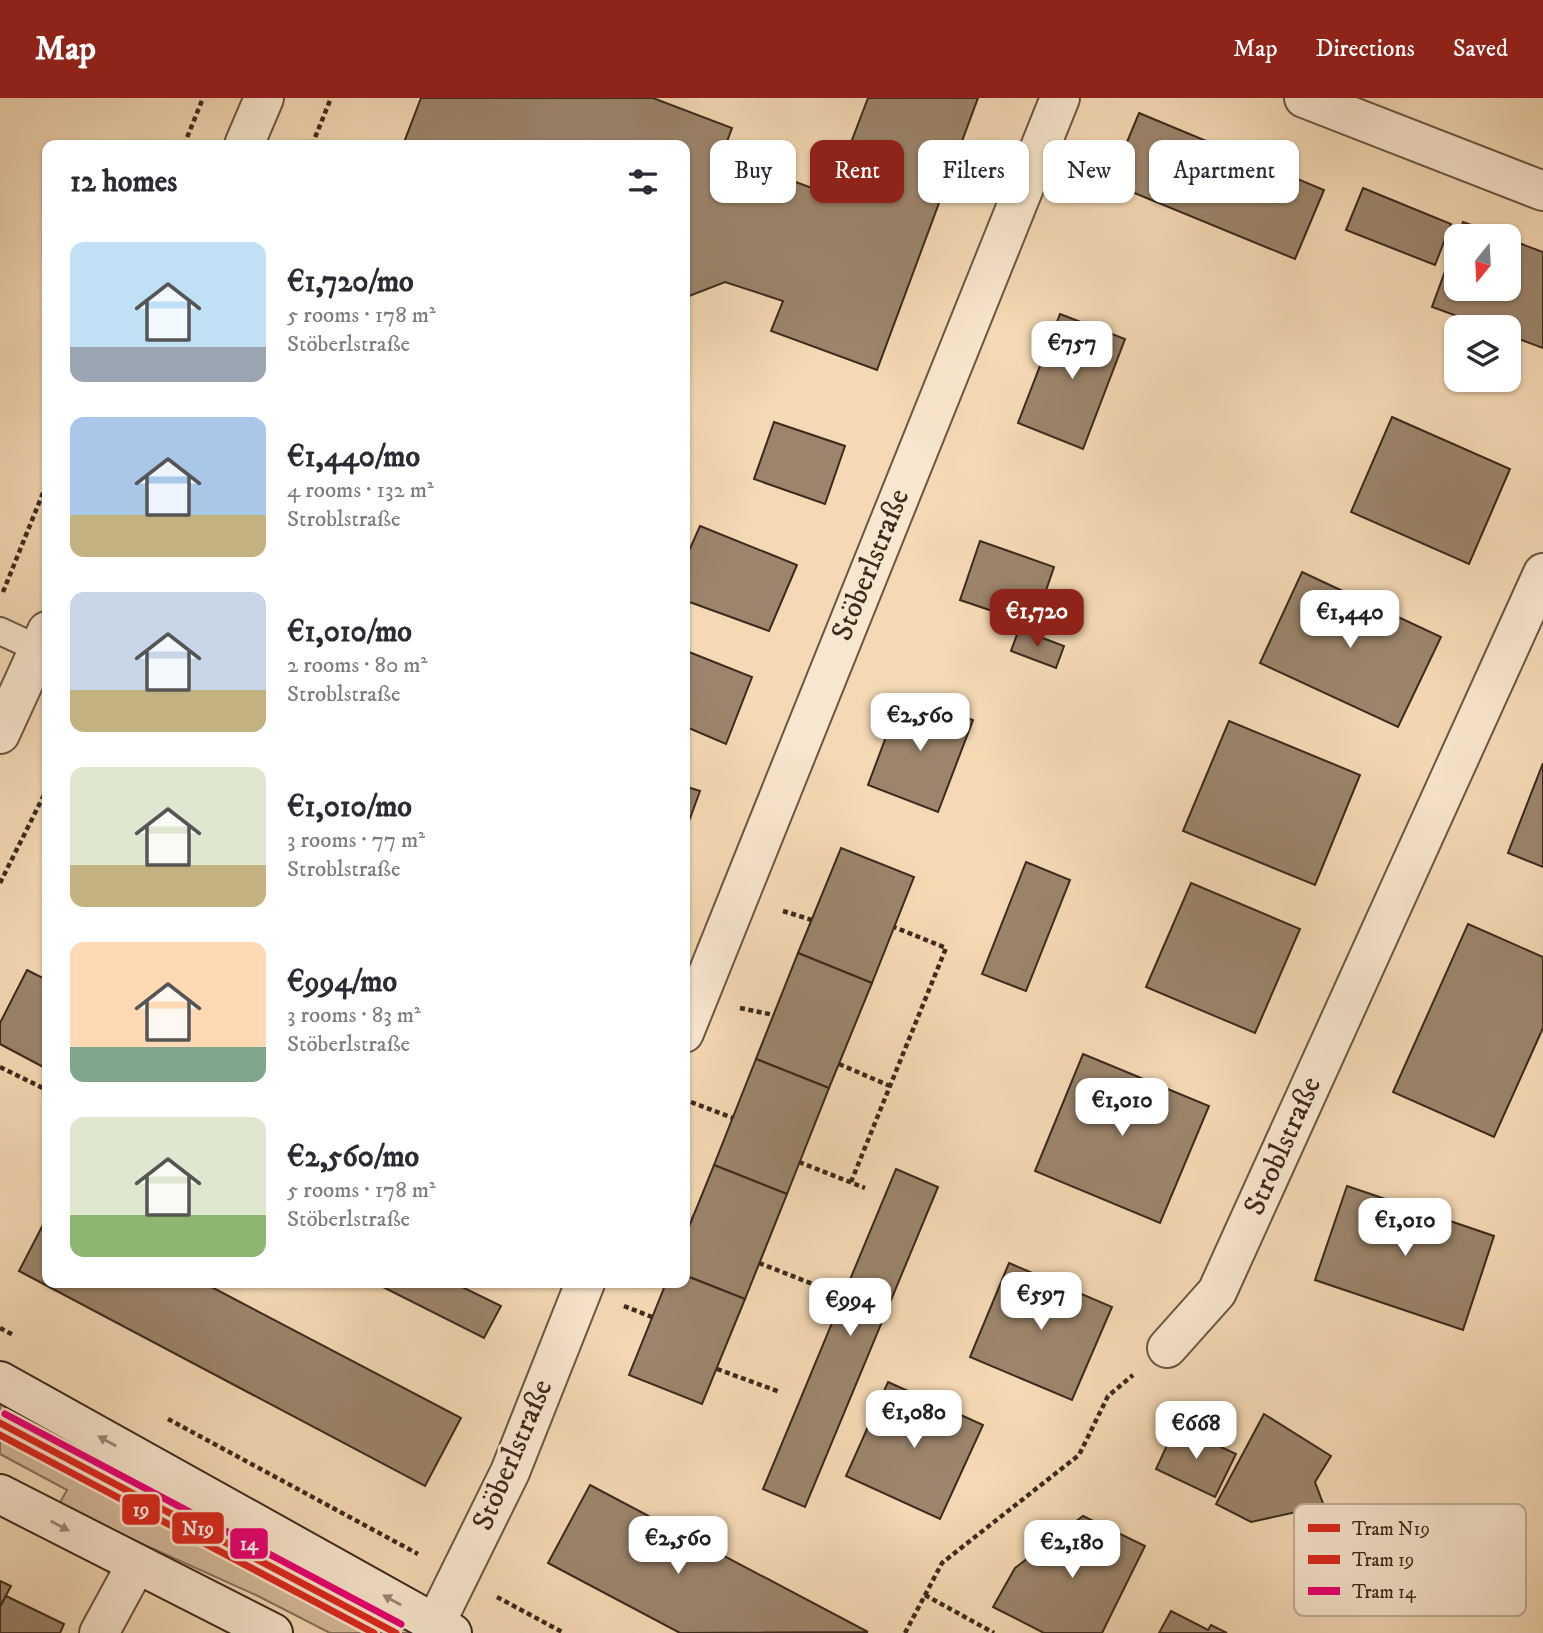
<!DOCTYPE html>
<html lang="en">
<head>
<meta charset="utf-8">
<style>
	body { margin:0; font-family:"IM FELL DW Pica",serif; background:#f2f2f3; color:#2b2b33; height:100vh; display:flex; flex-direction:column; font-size:26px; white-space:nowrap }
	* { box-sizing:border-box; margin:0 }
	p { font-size:23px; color:#7c7c81 }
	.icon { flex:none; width:38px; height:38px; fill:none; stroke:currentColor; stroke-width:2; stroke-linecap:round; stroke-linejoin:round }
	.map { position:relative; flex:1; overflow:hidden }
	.sheet { position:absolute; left:42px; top:42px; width:648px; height:1148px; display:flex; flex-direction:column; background:#fff; border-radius:14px; box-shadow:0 2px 5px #0004 }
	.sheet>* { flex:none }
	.hud { position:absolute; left:710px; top:42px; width:665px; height:63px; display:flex; gap:14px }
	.needle { width:46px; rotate:198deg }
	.buttons { position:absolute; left:1444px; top:126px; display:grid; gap:14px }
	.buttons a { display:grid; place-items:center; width:77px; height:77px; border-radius:14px; background:#fff; box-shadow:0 2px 5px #0004; font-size:35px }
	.price { position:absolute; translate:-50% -60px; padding:0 16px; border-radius:14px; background:#fff; color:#222; font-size:23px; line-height:46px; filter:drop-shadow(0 2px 4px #0008) }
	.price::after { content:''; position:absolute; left:50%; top:42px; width:21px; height:16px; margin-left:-10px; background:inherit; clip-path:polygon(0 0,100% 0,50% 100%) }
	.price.active { background:#8f2418; color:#fff }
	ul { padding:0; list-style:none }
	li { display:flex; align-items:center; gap:21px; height:175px; padding:0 28px }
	li span { display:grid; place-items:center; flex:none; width:196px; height:140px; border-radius:14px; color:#555 }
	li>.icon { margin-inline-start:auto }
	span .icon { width:84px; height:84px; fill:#fffc; stroke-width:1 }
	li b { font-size:30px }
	h2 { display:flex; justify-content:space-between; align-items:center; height:84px; padding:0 28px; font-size:30px }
	.tag { padding:0 24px; border-radius:14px; background:#fff; box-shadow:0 2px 5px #0004; font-size:24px; line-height:63px }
	.tag.active { background:#8f2418; color:#fff }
	header { display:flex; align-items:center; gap:42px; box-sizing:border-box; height:98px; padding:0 35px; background:#8f2418; color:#fff }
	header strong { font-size:33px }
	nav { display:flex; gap:38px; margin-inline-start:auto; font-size:24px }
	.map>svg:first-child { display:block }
</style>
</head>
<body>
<header>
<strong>Map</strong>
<nav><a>Map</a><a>Directions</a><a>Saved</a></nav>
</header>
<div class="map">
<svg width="1543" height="1535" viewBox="0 0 1543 1535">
	<rect width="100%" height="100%" fill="#f5d9b4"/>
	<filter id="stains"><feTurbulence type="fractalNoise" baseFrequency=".00286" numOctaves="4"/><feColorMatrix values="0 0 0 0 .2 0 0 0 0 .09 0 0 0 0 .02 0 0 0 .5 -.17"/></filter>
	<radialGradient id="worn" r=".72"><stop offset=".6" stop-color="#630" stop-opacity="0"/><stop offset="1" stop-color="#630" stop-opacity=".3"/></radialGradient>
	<polygon fill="#d5bb9a" stroke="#88725c" stroke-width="2" points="0,1305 73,1344 166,1400 422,1535 330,1535 256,1497 58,1408 67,1392 0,1356"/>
	<g fill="#9c856c" stroke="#3b2a1e" stroke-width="2">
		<polygon points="421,0 653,0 732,30 722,57 831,97 868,0 978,0 877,272 771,233 783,203 725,184 684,200 684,47 403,47"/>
		<polygon points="1139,15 1324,92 1295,161 1110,85"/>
		<polygon points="1363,90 1451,126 1435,167 1346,132"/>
		<polygon points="1463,124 1501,138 1458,138"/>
		<polygon points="1508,141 1543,154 1543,250 1508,237 1508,229 1487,229 1432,209 1456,143 1456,191 1508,191"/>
		<polygon points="1060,216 1125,241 1083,351 1018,325"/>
		<polygon points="1392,319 1510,371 1469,466 1351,414"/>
		<polygon points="774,324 845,348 825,406 754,381"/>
		<polygon points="700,428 797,467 769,533 684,502 684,464"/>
		<polygon points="980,443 1054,469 1034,527 960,502"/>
		<polygon points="1302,474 1441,539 1398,629 1260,565"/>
		<polygon points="1019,531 1064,548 1056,570 1011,553"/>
		<polygon points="684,552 752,579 726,646 684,628"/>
		<polygon points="902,596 973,622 938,714 868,687"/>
		<polygon points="1229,623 1360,677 1315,787 1183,733"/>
		<polygon points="1543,665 1543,769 1508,755"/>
		<polygon points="684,688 700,693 684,737"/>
		<polygon points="841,750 914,779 872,885 798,855"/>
		<polygon points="1026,764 1070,782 1026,893 982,876"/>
		<polygon points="1191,785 1300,831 1255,935 1146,889"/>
		<polygon points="1468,826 1543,859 1543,930 1494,1039 1393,994"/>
		<polygon points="798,855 872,885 829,990 756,961"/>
		<polygon points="27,872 47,882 47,971 0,946 0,925"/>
		<polygon points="1083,956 1209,1008 1160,1125 1035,1073"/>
		<polygon points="756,961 829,990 787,1096 714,1067"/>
		<polygon points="714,1067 787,1096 745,1201 684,1177 684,1141"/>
		<polygon points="896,1071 938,1089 805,1409 763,1391"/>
		<polygon points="1347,1088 1494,1138 1463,1232 1315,1182"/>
		<polygon points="47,1119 47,1185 204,1185 461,1320 425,1388 19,1173"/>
		<polygon points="1009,1165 1112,1209 1072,1302 970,1259"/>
		<polygon points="684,1177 745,1201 702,1306 629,1277 666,1185 684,1185"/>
		<polygon points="375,1185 454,1185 501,1208 484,1240"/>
		<polygon points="888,1284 983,1327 940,1421 846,1378"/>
		<polygon points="1264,1316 1331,1358 1315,1384 1324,1408 1251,1424 1216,1406"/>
		<polygon points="1176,1328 1236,1356 1215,1399 1156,1371"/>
		<polygon points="590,1387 868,1534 680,1535 548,1465"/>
		<polygon points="1083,1418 1145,1448 1102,1535 1044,1535 993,1509 1015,1470"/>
		<polygon points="0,1483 11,1488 0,1509"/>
		<polygon points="6,1498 64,1526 60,1535 0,1535 0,1509"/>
		<polygon points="1171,1513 1208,1532 1211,1527 1227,1535 1159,1535"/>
	</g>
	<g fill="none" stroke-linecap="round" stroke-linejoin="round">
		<g stroke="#6a5644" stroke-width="30">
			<polyline id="service" points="0,533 39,551"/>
		</g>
		<g stroke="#6a5644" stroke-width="42">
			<g id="minor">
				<polyline points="1304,0 1543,93"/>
				<polyline points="244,47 264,0"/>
				<polyline points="0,636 47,533"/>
				<polyline points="684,935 1060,0"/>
				<polyline points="1167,1250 1217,1194 1543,475"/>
				<polyline points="435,1526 510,1374 585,1185"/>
				<polyline points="99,1535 136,1467"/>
			</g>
		</g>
		<g stroke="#3b2a1e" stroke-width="42">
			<g id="secondary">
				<polyline points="0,1283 452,1535"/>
				<polyline points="0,1396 273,1535"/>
			</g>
		</g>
		<g stroke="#3b2a1e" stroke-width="4.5" stroke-dasharray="5 3.5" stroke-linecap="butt">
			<polyline points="184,47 203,0"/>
			<polyline points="312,47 331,0"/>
			<polyline points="3,494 47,385"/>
			<polyline points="0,785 47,691"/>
			<polyline points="783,813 812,822"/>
			<polyline points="740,910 774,917"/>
			<polyline points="839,966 890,988"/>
			<polyline points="0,969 47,992"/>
			<polyline points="691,1004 733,1020"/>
			<polyline points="799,1064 865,1090"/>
			<polyline points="851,1084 946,850 894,829"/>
			<polyline points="684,1115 693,1119"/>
			<polyline points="759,1165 823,1190"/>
			<polyline points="624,1208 652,1219"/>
			<polyline points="0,1230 15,1238"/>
			<polyline points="717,1271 780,1294"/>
			<polyline points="168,1321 418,1456"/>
			<polyline points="925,1497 994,1535"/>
			<polyline points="497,1499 564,1535"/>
			<polyline points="905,1535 942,1465 1079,1357 1108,1298 1133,1277"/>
		</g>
		<use href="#service" stroke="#f8e6ce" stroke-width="26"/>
		<use href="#minor" stroke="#f8e6ce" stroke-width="38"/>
		<use href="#secondary" stroke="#f8e6ce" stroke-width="38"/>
		<g stroke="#f8e6ce" stroke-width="12">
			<polyline id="tram-1" points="0,1325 396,1535"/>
		</g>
		<g stroke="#f8e6ce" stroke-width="12">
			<polyline id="tram-2" points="0,1337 374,1535"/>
		</g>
		<g stroke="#f8e6ce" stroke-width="12">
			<polyline id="tram-3" points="5,1316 401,1526"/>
		</g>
		<use href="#tram-1" stroke="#dc281e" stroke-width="7"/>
		<use href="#tram-2" stroke="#dc281e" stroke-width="7"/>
		<use href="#tram-3" stroke="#e80071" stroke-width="7"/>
	</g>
	<defs><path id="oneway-solid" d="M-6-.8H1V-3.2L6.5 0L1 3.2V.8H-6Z" transform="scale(1.75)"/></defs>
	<g fill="#9a8876">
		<use href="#oneway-solid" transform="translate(107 1343) rotate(-151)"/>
		<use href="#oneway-solid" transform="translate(60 1428) rotate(28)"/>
		<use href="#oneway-solid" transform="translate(392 1502) rotate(-151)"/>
	</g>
	<g text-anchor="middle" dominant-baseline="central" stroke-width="6" stroke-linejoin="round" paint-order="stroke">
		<g font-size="30" fill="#3b2a1e" stroke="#f8e6ce">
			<text transform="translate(871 467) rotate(-68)">Stöberlstraße</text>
			<text transform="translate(1283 1048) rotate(-66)">Stroblstraße</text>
			<text transform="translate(513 1357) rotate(-67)">Stöberlstraße</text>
		</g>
	</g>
	<rect x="1294" y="1406" width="232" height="112" rx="10" fill="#f8e6ce" stroke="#bfae99" stroke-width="2"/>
	<rect x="1308" y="1426" width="32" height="8" fill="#dc281e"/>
	<rect x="1308" y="1457" width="32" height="9" fill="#dc281e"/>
	<rect x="1308" y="1489" width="32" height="8" fill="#e80071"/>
	<g font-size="19" fill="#3b2a1e">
		<text x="1352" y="1437">Tram N19</text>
		<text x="1352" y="1468">Tram 19</text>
		<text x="1352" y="1500">Tram 14</text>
	</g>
	<g stroke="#f8e6ce" stroke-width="2.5">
		<rect x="121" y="1395" width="40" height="33" rx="7" fill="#dc281e"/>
		<rect x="171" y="1413" width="54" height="34" rx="7" fill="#dc281e"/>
		<rect x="229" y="1429" width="40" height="33" rx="7" fill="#e80071"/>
	</g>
	<g font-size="19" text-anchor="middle" font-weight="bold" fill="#fff">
		<text x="141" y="1418">19</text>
		<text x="198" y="1437">N19</text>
		<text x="249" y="1452">14</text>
	</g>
	<rect width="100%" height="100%" filter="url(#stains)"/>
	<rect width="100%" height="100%" fill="url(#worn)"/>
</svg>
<div class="buttons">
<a><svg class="needle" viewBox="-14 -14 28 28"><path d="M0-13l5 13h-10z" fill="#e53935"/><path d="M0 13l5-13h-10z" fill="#7c7c81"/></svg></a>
<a><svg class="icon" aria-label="layers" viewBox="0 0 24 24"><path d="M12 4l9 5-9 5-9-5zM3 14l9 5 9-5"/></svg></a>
</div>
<b class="price" style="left:1072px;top:283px">€757</b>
<b class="price active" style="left:1037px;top:551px">€1,720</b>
<b class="price" style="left:1350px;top:552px">€1,440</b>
<b class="price" style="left:920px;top:655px">€2,560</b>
<b class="price" style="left:1122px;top:1040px">€1,010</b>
<b class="price" style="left:1405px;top:1160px">€1,010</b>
<b class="price" style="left:1041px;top:1234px">€597</b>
<b class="price" style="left:850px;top:1240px">€994</b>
<b class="price" style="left:914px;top:1352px">€1,080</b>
<b class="price" style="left:1196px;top:1363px">€668</b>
<b class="price" style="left:678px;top:1478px">€2,560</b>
<b class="price" style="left:1072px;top:1482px">€2,180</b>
<div class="hud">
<a class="tag">Buy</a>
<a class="tag active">Rent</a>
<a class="tag">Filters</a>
<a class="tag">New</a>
<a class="tag">Apartment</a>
</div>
<section class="sheet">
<h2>12 homes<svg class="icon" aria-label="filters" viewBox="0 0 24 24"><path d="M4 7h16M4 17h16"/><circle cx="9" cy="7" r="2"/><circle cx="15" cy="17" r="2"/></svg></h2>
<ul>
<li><span style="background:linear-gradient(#bfe0f5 75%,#9aa5b1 0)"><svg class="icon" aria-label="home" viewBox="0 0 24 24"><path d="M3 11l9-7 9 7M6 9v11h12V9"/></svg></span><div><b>€1,720/mo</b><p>5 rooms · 178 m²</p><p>Stöberlstraße</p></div></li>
<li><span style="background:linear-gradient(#a9c7e8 70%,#c2b280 0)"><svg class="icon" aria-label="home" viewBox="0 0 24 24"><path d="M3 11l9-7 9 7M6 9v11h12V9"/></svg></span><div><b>€1,440/mo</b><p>4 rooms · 132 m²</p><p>Stroblstraße</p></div></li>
<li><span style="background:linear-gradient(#c9d6e8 70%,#c2b280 0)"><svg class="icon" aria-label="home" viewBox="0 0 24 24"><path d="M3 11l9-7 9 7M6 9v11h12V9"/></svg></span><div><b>€1,010/mo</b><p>2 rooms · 80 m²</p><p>Stroblstraße</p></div></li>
<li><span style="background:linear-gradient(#dfe7d0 70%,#c2b280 0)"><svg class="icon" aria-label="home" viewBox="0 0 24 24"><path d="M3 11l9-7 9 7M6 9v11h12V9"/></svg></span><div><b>€1,010/mo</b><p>3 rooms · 77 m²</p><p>Stroblstraße</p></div></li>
<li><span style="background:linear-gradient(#ffd9b3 75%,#7fa58c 0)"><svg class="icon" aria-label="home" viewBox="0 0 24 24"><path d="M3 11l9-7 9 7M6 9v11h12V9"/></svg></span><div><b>€994/mo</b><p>3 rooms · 83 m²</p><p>Stöberlstraße</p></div></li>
<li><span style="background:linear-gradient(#dfe7d0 70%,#8fb573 0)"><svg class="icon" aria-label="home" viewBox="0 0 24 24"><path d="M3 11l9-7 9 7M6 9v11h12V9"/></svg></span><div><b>€2,560/mo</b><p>5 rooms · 178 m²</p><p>Stöberlstraße</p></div></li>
</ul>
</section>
</div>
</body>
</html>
